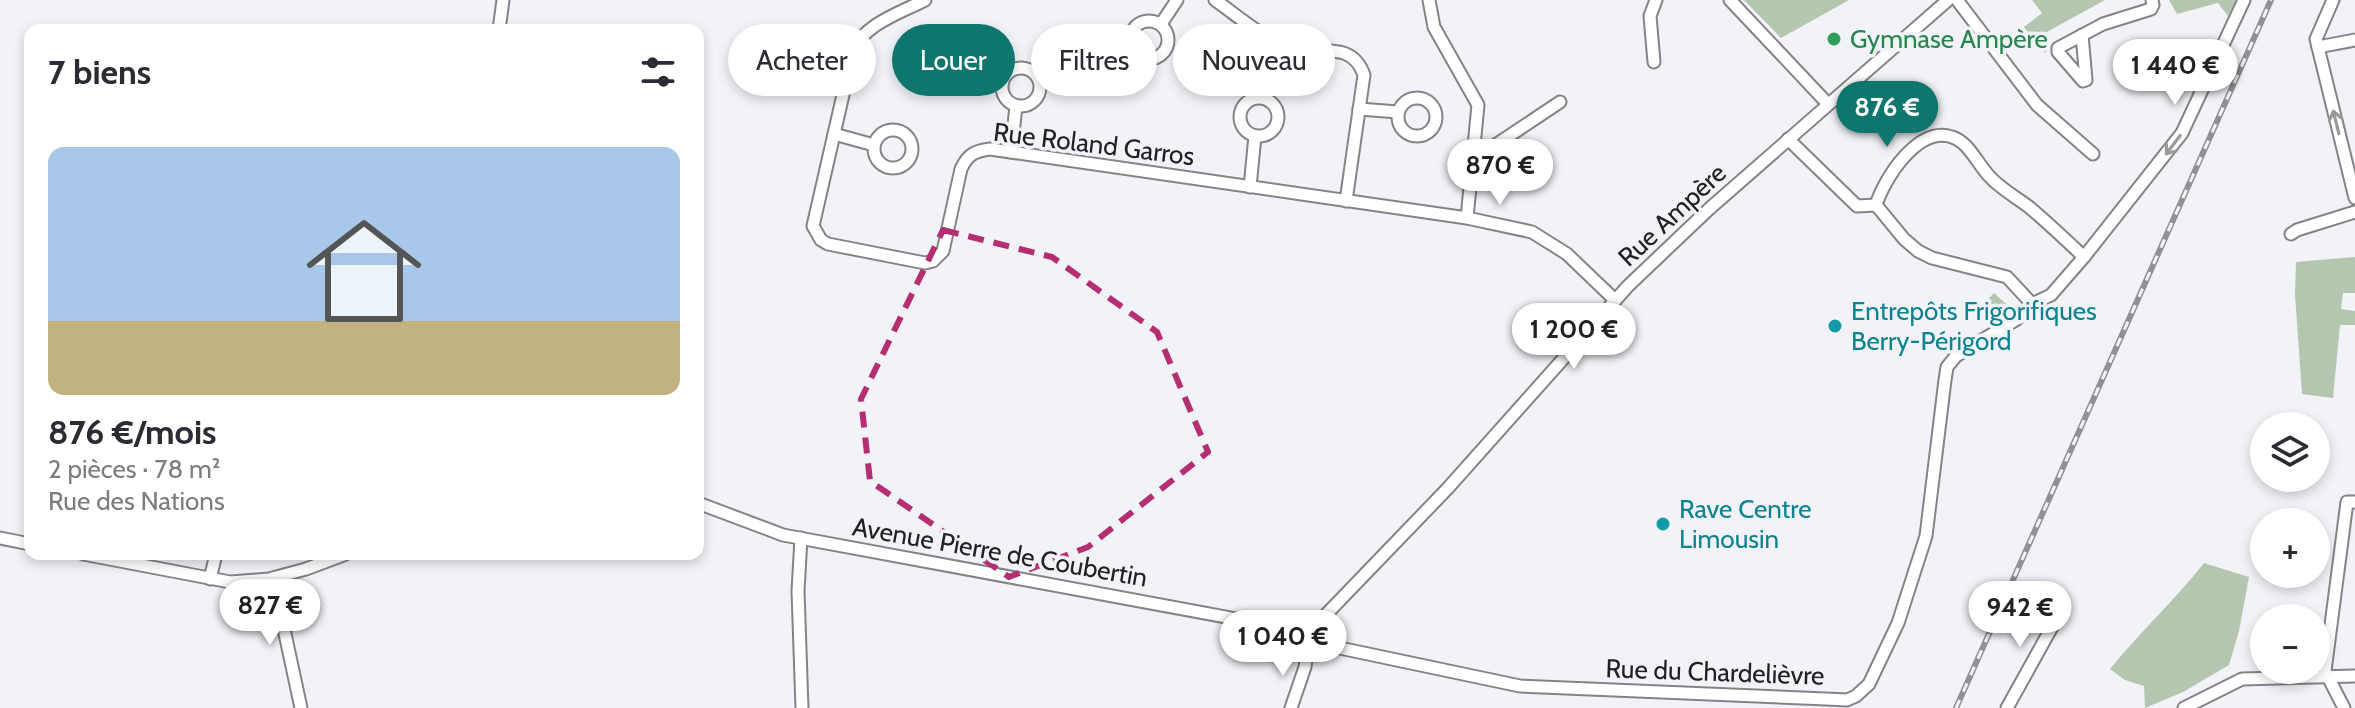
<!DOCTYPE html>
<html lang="fr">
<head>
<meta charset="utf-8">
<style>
	body { margin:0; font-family:Cabin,sans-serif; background:#f2f2f3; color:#2b2b33; height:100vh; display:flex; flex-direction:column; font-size:30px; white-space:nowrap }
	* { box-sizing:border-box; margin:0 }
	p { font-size:26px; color:#7c7c81 }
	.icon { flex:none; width:44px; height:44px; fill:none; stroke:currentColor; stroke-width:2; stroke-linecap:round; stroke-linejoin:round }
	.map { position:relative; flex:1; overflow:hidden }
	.sheet { position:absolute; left:24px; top:24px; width:680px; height:536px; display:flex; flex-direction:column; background:#fff; border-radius:16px; box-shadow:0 4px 12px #0003 }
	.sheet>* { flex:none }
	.banner { position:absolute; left:728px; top:24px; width:760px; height:72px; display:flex; gap:16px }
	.controls { position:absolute; left:2250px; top:412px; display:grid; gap:16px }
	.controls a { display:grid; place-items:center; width:80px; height:80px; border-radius:50%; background:#fff; box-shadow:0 4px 12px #0003; font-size:40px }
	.price { position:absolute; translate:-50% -68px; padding:0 18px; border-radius:28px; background:#fff; color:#222; font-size:26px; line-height:52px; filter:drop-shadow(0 2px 4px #0008) }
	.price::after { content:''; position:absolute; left:50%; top:48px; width:24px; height:18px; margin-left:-12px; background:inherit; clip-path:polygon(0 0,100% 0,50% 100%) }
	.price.on { background:#0f766e; color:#fff }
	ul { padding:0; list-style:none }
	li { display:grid; align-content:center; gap:16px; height:424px; padding:0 24px }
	li span { display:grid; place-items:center; height:248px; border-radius:16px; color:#555 }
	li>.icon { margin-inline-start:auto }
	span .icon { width:144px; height:144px; fill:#fffc; stroke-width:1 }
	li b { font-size:34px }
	h2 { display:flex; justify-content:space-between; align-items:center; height:96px; padding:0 24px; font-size:34px }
	.tag { padding:0 28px; border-radius:36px; background:#fff; box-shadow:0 4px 12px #0003; font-size:28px; line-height:72px }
	.tag.on { background:#0f766e; color:#fff }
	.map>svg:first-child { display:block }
</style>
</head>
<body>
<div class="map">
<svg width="2355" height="708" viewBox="0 0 2355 708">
	<rect width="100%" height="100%" fill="#f1f3f8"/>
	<g fill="#b5c6b0">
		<polygon points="1744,0 1849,0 1781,38"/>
		<polygon points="2032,0 2105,0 2043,34 2050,48 2045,53 2024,27 2042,13"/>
		<polygon points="2169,0 2236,0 2228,16 2218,3 2177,14"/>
		<polygon points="2355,257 2355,293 2343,293 2341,309 2355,311 2355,325 2340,325 2333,398 2302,394 2295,294 2296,262"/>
		<polygon points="1994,293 2007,305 1987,324 1975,312"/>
		<path d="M2204,563L2249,577L2239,631L2229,665L2183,692L2145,708L2144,686L2125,680L2110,669C2140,632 2175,600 2204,563Z"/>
	</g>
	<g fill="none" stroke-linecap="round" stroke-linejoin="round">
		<g stroke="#828488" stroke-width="15">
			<g id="minor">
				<path d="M925,0C900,13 864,24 853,51L813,226L821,240L828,244L925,263L933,261L943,251L961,169C968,154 975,151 990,149L1467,218L1532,232L1567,254L1615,300"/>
				<path d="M1215,0C1238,16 1262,38 1289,47C1317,57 1351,38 1364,75L1346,201"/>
				<polyline points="1429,0 1434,27 1478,105 1467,218"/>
				<polyline points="1730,0 1828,104"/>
				<polyline points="1957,0 2037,105 2093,154"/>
				<polyline points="2333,0 2316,39 2355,198"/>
				<circle cx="1149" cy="40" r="19"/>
				<polyline points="1161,24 1177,0"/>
				<polyline points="499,30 503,0"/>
				<polyline points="2082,35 2086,80 2083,81 2058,52 2058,48 2103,24 2151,9 2153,5 2152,0"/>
				<polyline points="2318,47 2355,40"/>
				<polyline points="1654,62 1650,16 1656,0"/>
				<circle cx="1021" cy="87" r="19"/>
				<circle cx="1259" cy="117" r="19"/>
				<circle cx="1417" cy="117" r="19"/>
				<polyline points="1359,109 1398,112"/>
				<circle cx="893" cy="149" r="19"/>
				<polyline points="834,134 874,145"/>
				<polyline points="1788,139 1857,206 1876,205"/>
				<polyline points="1474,151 1494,146 1560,102"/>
				<polyline points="1011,152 1016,106"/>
				<polyline points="1250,187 1255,136"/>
				<polyline points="2291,234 2297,230 2355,212"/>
				<path d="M2032,304L2007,277L1932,258L1918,251L1904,239L1876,205C1884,179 1918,125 1952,137C1969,142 1978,165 1990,177C2001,189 2016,197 2029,207C2048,223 2066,240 2084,257"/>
				<polyline points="698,503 783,535 1280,627 1297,634"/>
				<polyline points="0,538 30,544"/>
				<polyline points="801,538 798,591 802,708"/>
				<polyline points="83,554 230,582 269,579 306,569 346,554"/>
				<polyline points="273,578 301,708"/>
				<polyline points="210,579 216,554"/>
				<circle cx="1310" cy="637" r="14"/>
				<polyline points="1316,625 1448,488 1628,286 1709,209 1948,0"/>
				<polyline points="1323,640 1335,647 1520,686 1826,699 1847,700 1856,696 1869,684 1898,623 1926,536 1945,380 1947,367 1956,356 2017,319 2032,304 2051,295 2084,257 2182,133 2244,0"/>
				<polyline points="1291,708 1305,667 1307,651"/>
				<polyline points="2007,708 2063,607"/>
				<polyline points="2184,708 2242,679 2355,676"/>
				<polyline points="2344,708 2325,671 2347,502 2355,502"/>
			</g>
		</g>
		<use href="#minor" stroke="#fff" stroke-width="11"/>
		<g stroke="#909194" stroke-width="6">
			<polyline id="rail" points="1956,708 2271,0"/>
		</g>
		<use href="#rail" stroke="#f1f3f8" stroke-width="3" stroke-dasharray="9" stroke-linecap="butt"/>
	</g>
	<defs><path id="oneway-shaft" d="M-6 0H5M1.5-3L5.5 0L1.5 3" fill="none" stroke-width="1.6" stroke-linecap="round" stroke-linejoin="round" transform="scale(2)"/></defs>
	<g stroke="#9b9b9c">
		<use href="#oneway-shaft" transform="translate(2336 122) rotate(-104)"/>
		<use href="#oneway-shaft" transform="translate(2173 145) rotate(127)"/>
	</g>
	<path fill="none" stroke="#b52e71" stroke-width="6" stroke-dasharray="16 10" stroke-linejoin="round" d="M943,230L1052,257L1157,332L1208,452L1088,547L1009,577L870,481L861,399Z"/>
	<circle fill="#2e9e5b" stroke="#f1f3f8" stroke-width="3" cx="1834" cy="39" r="8"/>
	<g fill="#0f9aa8" stroke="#f1f3f8" stroke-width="3">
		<circle cx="1835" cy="326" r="8"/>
		<circle cx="1663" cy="524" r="8"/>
	</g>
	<g text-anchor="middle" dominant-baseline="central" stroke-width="7" stroke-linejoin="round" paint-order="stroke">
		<g font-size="26" fill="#27864d" stroke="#f1f3f8" text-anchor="start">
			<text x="1850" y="39">Gymnase Ampère</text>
		</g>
		<g font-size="26" fill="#202122" stroke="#f1f3f8">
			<text transform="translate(1094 144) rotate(7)">Rue Roland Garros</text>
			<text transform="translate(1672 215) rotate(-43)">Rue Ampère</text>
			<text transform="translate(1000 552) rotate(10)">Avenue Pierre de Coubertin</text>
			<text transform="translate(1715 672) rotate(2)">Rue du Chardelièvre</text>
		</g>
		<g font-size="26" fill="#0d838f" stroke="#f1f3f8" text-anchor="start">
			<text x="1851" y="311">Entrepôts Frigorifiques<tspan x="1851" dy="30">Berry-Périgord</tspan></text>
			<text x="1679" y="509">Rave Centre<tspan x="1679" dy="30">Limousin</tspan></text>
		</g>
	</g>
</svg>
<div class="controls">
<a><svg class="icon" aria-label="layers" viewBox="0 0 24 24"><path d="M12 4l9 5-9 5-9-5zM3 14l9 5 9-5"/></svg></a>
<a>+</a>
<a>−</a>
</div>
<b class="price" style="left:2175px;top:107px">1 440 €</b>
<b class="price on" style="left:1887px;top:149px">876 €</b>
<b class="price" style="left:1500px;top:207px">870 €</b>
<b class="price" style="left:1574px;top:371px">1 200 €</b>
<b class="price" style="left:270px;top:647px">827 €</b>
<b class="price" style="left:2020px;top:649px">942 €</b>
<b class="price" style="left:1283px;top:678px">1 040 €</b>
<div class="banner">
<a class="tag">Acheter</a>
<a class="tag on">Louer</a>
<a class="tag">Filtres</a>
<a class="tag">Nouveau</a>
</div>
<section class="sheet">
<h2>7 biens<svg class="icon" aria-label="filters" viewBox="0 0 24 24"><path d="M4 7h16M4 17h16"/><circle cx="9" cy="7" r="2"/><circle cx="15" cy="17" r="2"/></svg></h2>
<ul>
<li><span style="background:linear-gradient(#a9c7e8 70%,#c2b280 0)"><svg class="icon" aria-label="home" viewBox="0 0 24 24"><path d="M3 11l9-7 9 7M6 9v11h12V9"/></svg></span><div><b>876 €/mois</b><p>2 pièces · 78 m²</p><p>Rue des Nations</p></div></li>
</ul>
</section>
</div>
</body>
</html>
